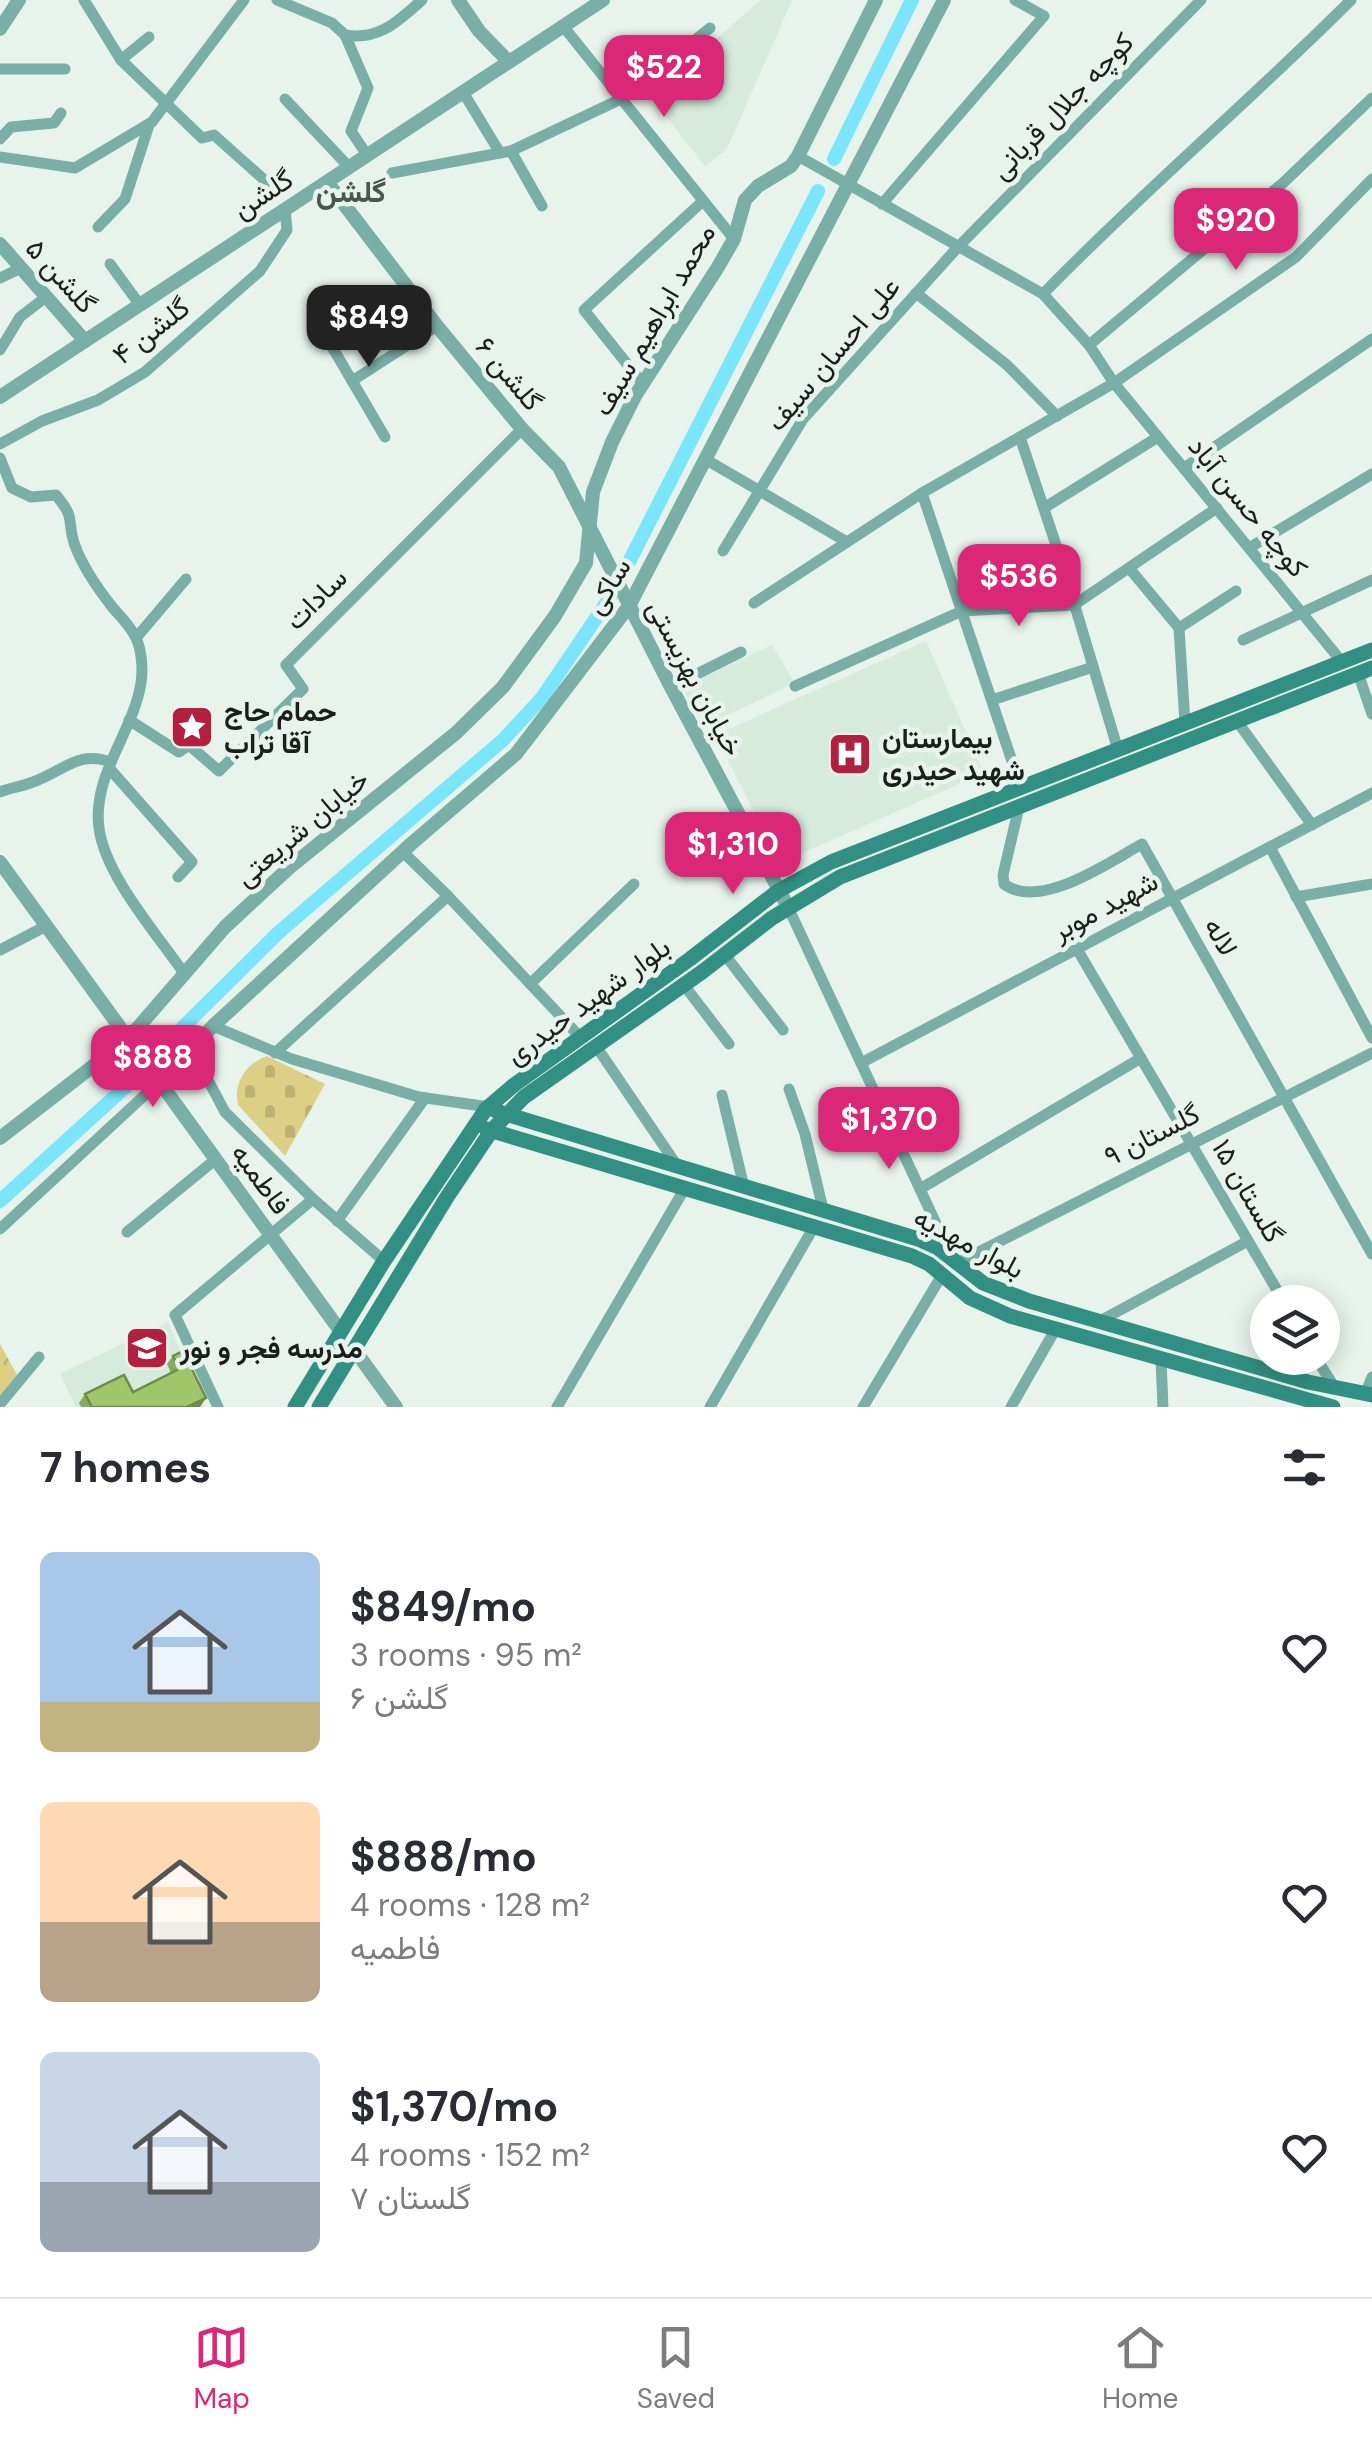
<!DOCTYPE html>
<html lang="en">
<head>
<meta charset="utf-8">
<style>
	body { margin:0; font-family:"DM Sans",Vazirmatn,sans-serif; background:#f7f7f7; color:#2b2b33; height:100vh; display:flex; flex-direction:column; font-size:38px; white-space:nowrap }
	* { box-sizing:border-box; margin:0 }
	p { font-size:32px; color:#7c7c81 }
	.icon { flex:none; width:55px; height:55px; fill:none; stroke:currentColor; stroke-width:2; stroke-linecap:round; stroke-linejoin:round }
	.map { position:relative; height:1407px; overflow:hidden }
	.sheet { display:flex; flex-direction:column; background:#fff; flex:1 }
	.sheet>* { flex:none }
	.controls { position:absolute; left:1250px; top:1285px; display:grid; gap:20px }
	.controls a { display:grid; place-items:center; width:90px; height:90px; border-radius:50%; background:#fff; box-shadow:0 5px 25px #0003; font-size:50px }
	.price { position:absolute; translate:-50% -85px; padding:0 22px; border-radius:20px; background:#db2777; color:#fff; font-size:32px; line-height:65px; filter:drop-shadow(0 2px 5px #0008) }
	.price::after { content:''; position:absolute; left:50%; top:60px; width:30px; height:22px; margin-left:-15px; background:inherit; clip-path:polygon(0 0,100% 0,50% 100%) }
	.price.current { background:#222; color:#fff }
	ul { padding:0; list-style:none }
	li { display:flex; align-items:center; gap:30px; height:250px; padding:0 40px }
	li span { display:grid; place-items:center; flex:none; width:280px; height:200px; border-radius:15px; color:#555 }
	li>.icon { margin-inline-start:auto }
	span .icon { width:120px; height:120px; fill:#fffc; stroke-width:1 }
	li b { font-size:42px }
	h2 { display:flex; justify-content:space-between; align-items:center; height:120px; padding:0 40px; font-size:42px }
	.menu { display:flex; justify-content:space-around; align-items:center; height:140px; border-top:2px solid #e1e1e2; background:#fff; font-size:28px; color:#7c7c81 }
	.menu a { display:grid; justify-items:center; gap:5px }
	.menu .current { color:#db2777 }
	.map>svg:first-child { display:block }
</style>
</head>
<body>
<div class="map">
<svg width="1372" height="1407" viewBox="0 0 1372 1407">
	<defs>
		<pattern id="cemetery-stones" width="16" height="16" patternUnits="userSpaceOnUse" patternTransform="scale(2.5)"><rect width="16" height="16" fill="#ddd086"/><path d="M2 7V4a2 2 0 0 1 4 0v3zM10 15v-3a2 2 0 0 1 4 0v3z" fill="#bdb273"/></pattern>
		<pattern id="park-crowns" width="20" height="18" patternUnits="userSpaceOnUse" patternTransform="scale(2.5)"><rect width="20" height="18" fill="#ddd086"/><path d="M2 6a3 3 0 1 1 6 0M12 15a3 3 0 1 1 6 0" fill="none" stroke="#bdb273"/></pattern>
	</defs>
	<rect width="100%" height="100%" fill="#e7f3eb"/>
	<g fill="#d7ebdd">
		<polygon points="761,0 792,0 727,149 705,166 650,96"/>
		<polygon points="926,641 984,773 780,863 715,735"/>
		<polygon points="772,645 795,683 704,726 682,688"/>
		<polygon points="168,1322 205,1407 76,1407 60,1374"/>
	</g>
	<path fill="url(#cemetery-stones)" d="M267,1056L325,1084L285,1156L238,1105C233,1082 246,1064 267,1056Z"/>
	<polygon fill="url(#park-crowns)" points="0,1344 22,1384 0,1407"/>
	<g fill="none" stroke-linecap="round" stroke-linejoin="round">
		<g stroke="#7ae5fb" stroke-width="14">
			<polyline points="834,159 912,0"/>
			<polyline points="162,1048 278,933 503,740 542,698 609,599 629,562 818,191"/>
			<polyline points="0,1201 132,1081"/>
		</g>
		<g stroke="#79afa7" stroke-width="11">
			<polyline points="84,0 121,60 202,138 214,135 270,185"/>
			<polyline points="277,0 332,23 345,35 368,88 351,131 367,155"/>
			<polyline points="563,26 734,239"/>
			<path d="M345,35C379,41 398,21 422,0"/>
			<polyline points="121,60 149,37"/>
			<polyline points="0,69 65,69"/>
			<polyline points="463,92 500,153"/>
			<polyline points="285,99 349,167"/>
			<polyline points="0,139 11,127 54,123 61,113"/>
			<polyline points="511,151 542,206"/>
			<polyline points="798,156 1043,294 1089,345 1114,383 1342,662"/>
			<polyline points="0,157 75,168 152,122 244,0"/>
			<polyline points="392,173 511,151 621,99 710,28"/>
			<polyline points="882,204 1044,16 1015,0"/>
			<polyline points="98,227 125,199 149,125"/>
			<polyline points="110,264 140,305"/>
			<polyline points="0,278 21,268"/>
			<polyline points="916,293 1007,365 1057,416"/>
			<path d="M1043,294C1142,192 1250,101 1351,0"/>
			<polyline points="318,323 385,437"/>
			<polyline points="1089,345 1283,183 1372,98"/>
			<polyline points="0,350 20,317 46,297"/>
			<polyline points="352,381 437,326"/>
			<polyline points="643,384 584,310 703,201"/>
			<polyline points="1020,437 1063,566 1118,750"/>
			<polyline points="0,444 42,421 98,400 145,372 260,271 287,230 285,209"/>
			<path d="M0,458L12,488L31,497L56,495C77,521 66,517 74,543C82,566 98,589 113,608C121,617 131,627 136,638C142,651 143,670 141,683C133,733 92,775 99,828C105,875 156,933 183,972"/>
			<polyline points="705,459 847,542"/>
			<polyline points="1184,468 1372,339"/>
			<polyline points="922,493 1021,788"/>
			<polyline points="1044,508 1158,437"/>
			<polyline points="1249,548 1372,474"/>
			<polyline points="723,551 803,419 958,247 1201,0"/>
			<polyline points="1129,568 1179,628"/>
			<polyline points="754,603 922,493 1114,383 1296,257 1372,179"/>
			<polyline points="136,638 186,579"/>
			<polyline points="1243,640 1372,580"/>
			<polyline points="1358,673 1372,714"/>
			<polyline points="795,686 962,611 1074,605 1217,508"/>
			<polyline points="671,687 741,652"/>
			<polyline points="992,700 1093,667"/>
			<polyline points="129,720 179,752 189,745 219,771 303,689 286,665 522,429"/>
			<polyline points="1237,721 1312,825"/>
			<polyline points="1185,723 1179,628 1236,591"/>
			<polyline points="109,768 192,862 178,877"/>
			<path d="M0,792C12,787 26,786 38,780C67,768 79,751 111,762"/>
			<path d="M1019,807L1003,875L1004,884C1040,911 1109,862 1142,844L1372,1254"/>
			<polyline points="1270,847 1372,1038"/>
			<polyline points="403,852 448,896 580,1037"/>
			<polyline points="1296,897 1372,884"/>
			<polyline points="788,907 955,1264 1372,1053"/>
			<polyline points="1077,949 1284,1302"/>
			<polyline points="0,950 46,926"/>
			<polyline points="725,955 783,1030"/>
			<polyline points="530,984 634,884"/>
			<polyline points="684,985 729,1044"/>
			<polyline points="213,1026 292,1059 419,1097 489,1107"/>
			<polyline points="596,1046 678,1167"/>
			<polyline points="191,1048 225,1112 313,1199 384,1261"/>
			<polyline points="275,1053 448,896"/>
			<polyline points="861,1063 1372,793"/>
			<polyline points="789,1089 805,1134 823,1209"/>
			<polyline points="722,1095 744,1187"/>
			<polyline points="920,1189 1141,1058"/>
			<polyline points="337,1221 425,1098"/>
			<polyline points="0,1229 160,1081"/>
			<polyline points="127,1232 216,1159"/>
			<polyline points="1098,1322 1248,1241"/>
			<polyline points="1316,1358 1335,1388"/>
			<polyline points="1161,1360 1163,1407"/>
			<polyline points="1365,1394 1372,1377"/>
			<polyline points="0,1404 39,1357"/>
			<polyline points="218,1407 175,1315 313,1199"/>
			<polyline points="557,1407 685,1188"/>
			<polyline points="710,1407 815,1225"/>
			<polyline points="863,1407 942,1275"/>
			<polyline points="1011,1407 1055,1330"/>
		</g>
		<g stroke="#79afa7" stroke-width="14">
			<polyline points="458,0 479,31 509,62"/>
			<polyline points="0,29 19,0"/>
			<polyline points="327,182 437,326 522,429 559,467 671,687 788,907"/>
			<polyline points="0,244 85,341"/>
			<polyline points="0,397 603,0"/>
			<polyline points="0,862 341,1332"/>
			<polyline points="160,1081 213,1026 411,844 516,754 629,606 944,0"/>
			<polyline points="0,1138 128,1039 225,927 290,867 456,733 503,687 555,616 586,563 593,492 612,442 635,396 718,267 734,239 745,200 758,186 791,166 798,156 876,0"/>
			<polyline points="354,1349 396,1407"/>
		</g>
		<g stroke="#328f84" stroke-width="15">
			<polyline points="496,1111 918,1239 938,1248 983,1283 1029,1301 1308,1382 1372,1395"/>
			<polyline points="486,1129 912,1256 929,1264 970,1298 1010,1316 1333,1407"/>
			<polyline points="295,1407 384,1261 486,1109 514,1085 690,959 778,891 831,862 1372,650"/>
			<polyline points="319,1407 447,1197 492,1130 524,1097 702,972 772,918 840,877 1372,668"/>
		</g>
	</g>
	<polygon fill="#89ab5b" points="173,1356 199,1407 81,1407 79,1403 85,1394 133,1392 171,1373 167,1364"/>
	<polygon fill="#6f8b4a" points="206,1398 200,1407 187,1407"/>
	<polygon fill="#9fc76a" stroke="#6f8b4a" stroke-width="2.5" points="183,1351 206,1398 187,1407 92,1407 85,1394 124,1375 133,1392 179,1369 173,1356"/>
	<defs>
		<g id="sight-square" transform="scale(2.25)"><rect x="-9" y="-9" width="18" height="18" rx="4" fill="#b21f3f" stroke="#e7f3eb"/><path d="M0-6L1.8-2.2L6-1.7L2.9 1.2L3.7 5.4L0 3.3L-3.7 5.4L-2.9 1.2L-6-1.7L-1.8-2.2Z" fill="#fff"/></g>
		<g id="hospital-square" transform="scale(2.25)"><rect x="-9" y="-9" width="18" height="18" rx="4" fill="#b21f3f" stroke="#e7f3eb"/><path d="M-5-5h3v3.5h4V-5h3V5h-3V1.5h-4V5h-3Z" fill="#fff"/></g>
		<g id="school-square" transform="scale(2.25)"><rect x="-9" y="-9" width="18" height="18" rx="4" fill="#b21f3f" stroke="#e7f3eb"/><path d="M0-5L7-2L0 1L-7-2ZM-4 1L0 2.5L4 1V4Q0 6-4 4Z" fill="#fff"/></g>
	</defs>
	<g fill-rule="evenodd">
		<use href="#sight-square" x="192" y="727"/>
		<use href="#hospital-square" x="850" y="754"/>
		<use href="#school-square" x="147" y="1348"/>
	</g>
	<g text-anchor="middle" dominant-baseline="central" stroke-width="9" stroke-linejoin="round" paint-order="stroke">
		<g font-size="28" fill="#1a1f1c" stroke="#e7f3eb">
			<text transform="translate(1062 106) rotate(-46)">کوچه جلال قربانی</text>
			<text transform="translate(263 194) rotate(-33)">گلشن</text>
			<text transform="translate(61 276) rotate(48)">گلشن ۵</text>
			<text transform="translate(654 320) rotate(-60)">محمد ابراهیم سیف</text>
			<text transform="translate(151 331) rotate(-38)">گلشن ۴</text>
			<text transform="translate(833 354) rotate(-50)">علی احسان سیف</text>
			<text transform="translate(509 374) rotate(50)">گلشن ۶</text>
			<text transform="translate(1248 507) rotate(51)">کوچه حسن آباد</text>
			<text transform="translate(608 586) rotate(-58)">ساکی</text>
			<text transform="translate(316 599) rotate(-45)">سادات</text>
			<text transform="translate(695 678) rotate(62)">خیابان بهزیستی</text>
			<text transform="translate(302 828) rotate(-40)">خیابان شریعتی</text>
			<text transform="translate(1105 906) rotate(-28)">شهید موبر</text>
			<text transform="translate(1221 937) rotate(61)">لاله</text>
			<text transform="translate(588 1001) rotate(-36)">بلوار شهید حیدری</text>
			<text transform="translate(1152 1135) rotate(-27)">گلستان ۹</text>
			<text transform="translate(261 1179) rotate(54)">فاطمیه</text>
			<text transform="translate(1248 1191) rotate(60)">گلستان ۱۵</text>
			<text transform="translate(969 1243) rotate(28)">بلوار مهدیه</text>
		</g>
		<g font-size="28" font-weight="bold" fill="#1a1f1c" stroke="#e7f3eb" text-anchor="start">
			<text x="224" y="711">حمام حاج<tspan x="224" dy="32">آقا تراب</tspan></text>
			<text x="882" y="738">بیمارستان<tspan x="882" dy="32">شهید حیدری</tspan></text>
			<text x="180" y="1348">مدرسه فجر و نور</text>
		</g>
		<g font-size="30" font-weight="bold" fill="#4b564f" stroke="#e7f3eb">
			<text x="351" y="191">گلشن</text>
		</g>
	</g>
</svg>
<div class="controls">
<a><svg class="icon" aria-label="layers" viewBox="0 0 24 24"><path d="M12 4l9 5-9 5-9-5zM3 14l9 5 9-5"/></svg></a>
</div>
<b class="price" style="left:664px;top:120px">$522</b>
<b class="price" style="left:1236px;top:273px">$920</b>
<b class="price current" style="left:369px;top:370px">$849</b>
<b class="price" style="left:1019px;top:629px">$536</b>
<b class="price" style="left:733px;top:897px">$1,310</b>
<b class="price" style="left:153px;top:1110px">$888</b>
<b class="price" style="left:889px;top:1172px">$1,370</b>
</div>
<section class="sheet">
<h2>7 homes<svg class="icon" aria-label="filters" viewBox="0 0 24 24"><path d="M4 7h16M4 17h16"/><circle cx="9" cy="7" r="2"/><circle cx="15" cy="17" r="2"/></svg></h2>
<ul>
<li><span style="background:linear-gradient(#a9c7e8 75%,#c2b280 0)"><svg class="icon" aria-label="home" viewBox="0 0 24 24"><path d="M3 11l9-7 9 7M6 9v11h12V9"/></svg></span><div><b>$849/mo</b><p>3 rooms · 95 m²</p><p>گلشن ۶</p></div><svg class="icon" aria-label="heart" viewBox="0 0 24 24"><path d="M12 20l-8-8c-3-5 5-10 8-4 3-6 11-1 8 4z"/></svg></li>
<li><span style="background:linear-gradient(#ffd9b3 60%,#b9a48a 0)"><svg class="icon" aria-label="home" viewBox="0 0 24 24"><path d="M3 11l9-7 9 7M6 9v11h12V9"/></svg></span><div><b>$888/mo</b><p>4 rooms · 128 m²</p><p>فاطمیه</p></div><svg class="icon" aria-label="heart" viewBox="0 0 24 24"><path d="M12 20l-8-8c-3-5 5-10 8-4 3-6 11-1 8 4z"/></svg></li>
<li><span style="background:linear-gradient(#c9d6e8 65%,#9aa5b1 0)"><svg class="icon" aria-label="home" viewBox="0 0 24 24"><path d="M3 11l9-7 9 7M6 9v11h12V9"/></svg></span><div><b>$1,370/mo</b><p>4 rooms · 152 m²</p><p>گلستان ۷</p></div><svg class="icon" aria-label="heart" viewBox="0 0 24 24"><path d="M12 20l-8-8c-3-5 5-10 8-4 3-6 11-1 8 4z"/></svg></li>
</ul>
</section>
<nav class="menu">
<a class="current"><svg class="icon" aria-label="map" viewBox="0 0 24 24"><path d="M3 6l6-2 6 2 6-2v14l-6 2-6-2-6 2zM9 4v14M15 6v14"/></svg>Map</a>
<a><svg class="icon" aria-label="saved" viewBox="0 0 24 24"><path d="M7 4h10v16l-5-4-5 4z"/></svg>Saved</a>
<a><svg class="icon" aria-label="home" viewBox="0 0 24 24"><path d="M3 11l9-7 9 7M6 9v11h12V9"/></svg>Home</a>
</nav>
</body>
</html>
